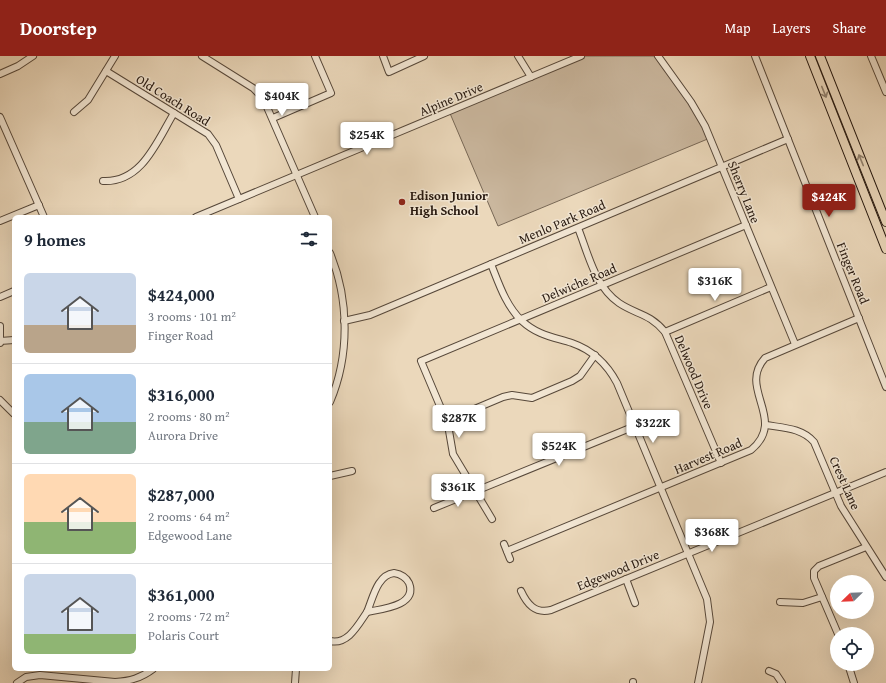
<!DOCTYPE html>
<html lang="en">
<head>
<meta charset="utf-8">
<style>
	body { margin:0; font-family:"Gentium Book Plus",serif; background:#f2f2f3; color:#1f2937; height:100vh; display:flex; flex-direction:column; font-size:15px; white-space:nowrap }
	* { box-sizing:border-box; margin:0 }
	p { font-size:13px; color:#747a83 }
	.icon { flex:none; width:22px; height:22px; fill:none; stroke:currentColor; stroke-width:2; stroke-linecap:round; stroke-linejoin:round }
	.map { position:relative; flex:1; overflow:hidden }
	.details { position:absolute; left:12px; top:159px; width:320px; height:456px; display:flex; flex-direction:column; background:#fff; border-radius:6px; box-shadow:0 4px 16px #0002 }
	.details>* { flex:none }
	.needle { width:26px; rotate:247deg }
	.buttons { position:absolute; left:830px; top:519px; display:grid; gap:8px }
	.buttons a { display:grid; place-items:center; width:44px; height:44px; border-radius:50%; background:#fff; box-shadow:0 4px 16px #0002; font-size:20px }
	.price { position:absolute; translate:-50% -34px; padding:0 9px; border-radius:4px; background:#fff; color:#222; font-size:13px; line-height:26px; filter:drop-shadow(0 1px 2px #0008) }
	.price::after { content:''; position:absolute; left:50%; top:24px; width:12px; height:9px; margin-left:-6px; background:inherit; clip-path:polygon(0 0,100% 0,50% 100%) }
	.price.on { background:#8f2418; color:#fff }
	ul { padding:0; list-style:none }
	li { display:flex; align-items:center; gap:12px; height:100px; padding:0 12px }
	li+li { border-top:1px solid #e0e1e3 }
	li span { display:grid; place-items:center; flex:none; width:112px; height:80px; border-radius:6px; color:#555 }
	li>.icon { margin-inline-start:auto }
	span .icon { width:48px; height:48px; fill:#fffc; stroke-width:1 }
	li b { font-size:17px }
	h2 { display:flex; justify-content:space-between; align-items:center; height:48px; padding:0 12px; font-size:17px }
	header { display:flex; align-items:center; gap:24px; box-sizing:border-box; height:56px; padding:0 20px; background:#8f2418; color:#fff }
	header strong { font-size:19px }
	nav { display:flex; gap:22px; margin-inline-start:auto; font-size:14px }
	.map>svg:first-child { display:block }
</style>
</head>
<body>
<header>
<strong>Doorstep</strong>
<nav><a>Map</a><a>Layers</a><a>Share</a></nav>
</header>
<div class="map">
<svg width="886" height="627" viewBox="0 0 886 627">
	<rect width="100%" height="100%" fill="#ebd8bb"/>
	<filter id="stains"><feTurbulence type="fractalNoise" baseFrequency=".005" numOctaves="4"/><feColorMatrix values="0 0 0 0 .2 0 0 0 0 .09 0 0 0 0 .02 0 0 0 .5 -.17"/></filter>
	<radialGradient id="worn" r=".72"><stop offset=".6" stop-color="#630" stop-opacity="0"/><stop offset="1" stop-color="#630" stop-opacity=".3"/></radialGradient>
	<polygon fill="#cab79e" stroke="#786856" points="581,0 658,0 682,34 710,82 498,170 449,55"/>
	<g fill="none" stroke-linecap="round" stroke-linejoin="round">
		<g stroke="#57483a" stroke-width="8">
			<g id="minor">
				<polyline points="202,0 253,32 263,42 315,161"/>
				<polyline points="383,0 389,16 424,0"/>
				<polyline points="518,0 531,21"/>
				<polyline points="658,0 691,46 705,70 795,288"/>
				<polyline points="755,0 886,331"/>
				<polyline points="871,0 886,36"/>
				<polyline points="106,15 208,78 216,89 239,143"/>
				<polyline points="0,18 18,10 33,0"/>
				<polyline points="74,56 88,44 115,0"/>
				<polyline points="0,61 44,161"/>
				<polyline points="273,62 331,37 315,0"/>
				<path d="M103,125C142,127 157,85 174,57"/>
				<polyline points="196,161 581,0"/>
				<polyline points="0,165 39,149"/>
				<path d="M578,172C588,197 595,231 619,247C637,259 649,257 665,276L721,407"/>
				<path d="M330,197C349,243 350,299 330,346"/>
				<path d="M491,208C499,228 506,250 522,265C537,279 553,281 572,287C592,294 607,308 617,327L707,543L710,566L698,627"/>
				<polyline points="0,241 14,235"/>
				<polyline points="344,265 370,259 788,83"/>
				<polyline points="0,270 0,287"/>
				<polyline points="665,276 771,231"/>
				<polyline points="0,285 14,284"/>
				<polyline points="0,344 14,358"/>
				<polyline points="446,365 503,341 512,339 532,342 572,325 580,320 595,299"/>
				<path d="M766,369C784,372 802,372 814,386L841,450L886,521"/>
				<polyline points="330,420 352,415"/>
				<polyline points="434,452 635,370"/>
				<polyline points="492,463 453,398 448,369 421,305 746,169"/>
				<polyline points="504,488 510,503"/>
				<path d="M507,495L751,394C788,363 737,333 765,302L859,262"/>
				<path d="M394,517C400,518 406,521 409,527C418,550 381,553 367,556C373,542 377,519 394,517Z"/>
				<polyline points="626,523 635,547"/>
				<path d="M521,535C527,548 535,558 551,554L886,416"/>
				<polyline points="780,546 803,547 822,541"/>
				<polyline points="838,578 814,522 814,515 819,510 866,491"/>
				<path d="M330,585C348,589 358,569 367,556"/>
				<polyline points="848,608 854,627"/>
				<polyline points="769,615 776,618 782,627"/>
				<path d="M17,627L26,621L40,619L115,626C130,625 141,622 153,613"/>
				<polyline points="295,627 296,613"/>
				<polyline points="633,627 633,626"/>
			</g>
		</g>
		<g stroke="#26180f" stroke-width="10">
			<g id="major">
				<polyline points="810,0 886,193"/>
				<polyline points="820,0 886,166"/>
			</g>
		</g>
		<use href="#minor" stroke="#f2e6d3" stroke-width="6"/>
		<use href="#major" stroke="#ebd8bb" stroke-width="8"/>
	</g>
	<defs><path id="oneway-shaft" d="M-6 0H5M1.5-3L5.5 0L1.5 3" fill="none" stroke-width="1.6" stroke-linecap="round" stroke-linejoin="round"/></defs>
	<g stroke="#92826e">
		<use href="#oneway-shaft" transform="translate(824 36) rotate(68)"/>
		<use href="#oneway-shaft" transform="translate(861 104) rotate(-112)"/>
	</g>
	<circle fill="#8f2418" stroke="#f2e6d3" stroke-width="1.5" cx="402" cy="146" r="4"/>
	<g text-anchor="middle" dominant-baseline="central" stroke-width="3" stroke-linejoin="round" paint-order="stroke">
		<g font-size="13" fill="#26180f" stroke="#f2e6d3">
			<text transform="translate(451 43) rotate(-23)">Alpine Drive</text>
			<text transform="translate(173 44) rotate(32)">Old Coach Road</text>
			<text transform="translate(744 136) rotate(68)">Sherry Lane</text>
			<text transform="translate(562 166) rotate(-23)">Menlo Park Road</text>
			<text transform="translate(853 217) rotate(68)">Finger Road</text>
			<text transform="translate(579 227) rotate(-23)">Delwiche Road</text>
			<text transform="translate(694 316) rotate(67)">Delwood Drive</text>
			<text transform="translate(708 400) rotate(-23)">Harvest Road</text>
			<text transform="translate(845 427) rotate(66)">Crest Lane</text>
			<text transform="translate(618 514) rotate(-22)">Edgewood Drive</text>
		</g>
		<g font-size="13" font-weight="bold" fill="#26180f" stroke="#f2e6d3" text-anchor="start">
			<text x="410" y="139">Edison Junior<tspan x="410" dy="15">High School</tspan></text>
		</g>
	</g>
	<rect width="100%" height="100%" filter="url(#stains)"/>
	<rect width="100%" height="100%" fill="url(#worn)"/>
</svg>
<div class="buttons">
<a><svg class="needle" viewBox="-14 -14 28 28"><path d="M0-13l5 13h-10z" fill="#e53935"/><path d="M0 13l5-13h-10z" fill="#747a83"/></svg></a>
<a><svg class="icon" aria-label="locate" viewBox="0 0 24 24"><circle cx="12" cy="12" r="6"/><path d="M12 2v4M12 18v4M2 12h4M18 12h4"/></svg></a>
</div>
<b class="price" style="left:282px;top:61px">$404K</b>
<b class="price" style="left:367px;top:100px">$254K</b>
<b class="price on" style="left:829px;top:162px">$424K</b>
<b class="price" style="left:715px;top:246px">$316K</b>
<b class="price" style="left:459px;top:383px">$287K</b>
<b class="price" style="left:653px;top:388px">$322K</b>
<b class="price" style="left:559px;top:411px">$524K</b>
<b class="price" style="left:458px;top:452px">$361K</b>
<b class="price" style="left:712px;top:497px">$368K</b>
<section class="details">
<h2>9 homes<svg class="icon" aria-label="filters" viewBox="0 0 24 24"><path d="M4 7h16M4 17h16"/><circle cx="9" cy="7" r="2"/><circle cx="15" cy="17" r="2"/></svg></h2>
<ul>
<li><span style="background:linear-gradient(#c9d6e8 65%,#b9a48a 0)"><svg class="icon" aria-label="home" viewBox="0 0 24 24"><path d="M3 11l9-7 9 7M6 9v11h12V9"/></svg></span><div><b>$424,000</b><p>3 rooms · 101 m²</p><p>Finger Road</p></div></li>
<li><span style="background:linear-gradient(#a9c7e8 60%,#7fa58c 0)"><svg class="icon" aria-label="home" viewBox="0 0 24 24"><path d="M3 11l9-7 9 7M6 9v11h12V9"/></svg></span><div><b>$316,000</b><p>2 rooms · 80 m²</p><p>Aurora Drive</p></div></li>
<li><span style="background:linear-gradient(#ffd9b3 60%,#8fb573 0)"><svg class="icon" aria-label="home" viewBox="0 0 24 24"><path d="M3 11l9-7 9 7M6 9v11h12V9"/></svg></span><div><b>$287,000</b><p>2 rooms · 64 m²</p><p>Edgewood Lane</p></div></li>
<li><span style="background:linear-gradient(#c9d6e8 75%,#8fb573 0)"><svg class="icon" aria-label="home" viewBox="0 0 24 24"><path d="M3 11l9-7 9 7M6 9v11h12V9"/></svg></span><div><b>$361,000</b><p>2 rooms · 72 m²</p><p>Polaris Court</p></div></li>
</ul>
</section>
</div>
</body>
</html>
